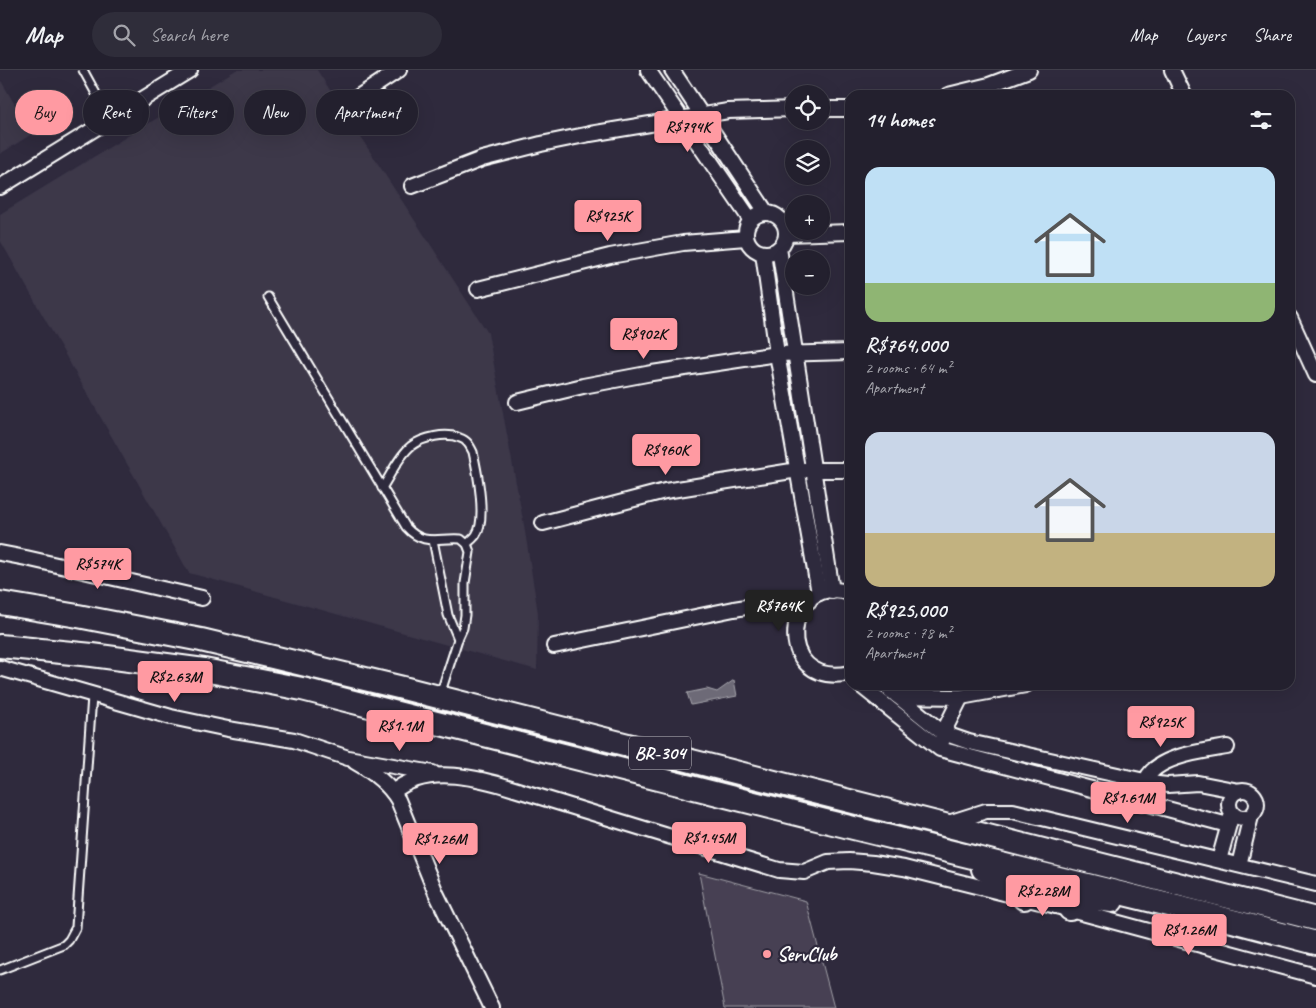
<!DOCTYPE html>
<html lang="en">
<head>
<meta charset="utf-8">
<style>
	body { margin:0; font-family:Caveat,sans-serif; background:#2f2d3a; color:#f1f3f6; height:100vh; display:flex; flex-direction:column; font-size:19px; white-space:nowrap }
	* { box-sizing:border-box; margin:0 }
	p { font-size:16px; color:#a3a3aa }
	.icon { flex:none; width:28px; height:28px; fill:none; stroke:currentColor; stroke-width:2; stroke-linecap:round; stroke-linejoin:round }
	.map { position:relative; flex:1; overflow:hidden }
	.drawer { position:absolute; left:845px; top:20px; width:450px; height:600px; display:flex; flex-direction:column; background:#23202e; border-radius:15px; box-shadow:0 5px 20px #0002,0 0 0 1px #403e4a }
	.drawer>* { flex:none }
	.hud { position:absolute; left:15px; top:20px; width:475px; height:45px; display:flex; gap:10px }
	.tools { position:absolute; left:785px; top:15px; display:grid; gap:10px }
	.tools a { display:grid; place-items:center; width:45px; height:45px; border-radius:50%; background:#23202e; box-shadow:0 5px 20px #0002,0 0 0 1px #403e4a; font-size:25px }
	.price { position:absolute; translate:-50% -42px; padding:0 11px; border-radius:5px; background:#ff9aa2; color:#111; font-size:16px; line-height:32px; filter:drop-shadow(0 1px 2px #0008) }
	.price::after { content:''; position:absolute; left:50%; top:30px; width:15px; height:11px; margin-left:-8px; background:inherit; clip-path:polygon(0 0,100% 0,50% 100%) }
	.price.current { background:#222; color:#fff }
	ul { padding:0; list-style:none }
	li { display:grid; align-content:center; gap:10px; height:265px; padding:0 20px }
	li span { display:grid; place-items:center; height:155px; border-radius:15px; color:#555 }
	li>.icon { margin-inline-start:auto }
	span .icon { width:90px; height:90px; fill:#fffc; stroke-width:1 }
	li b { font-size:21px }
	h2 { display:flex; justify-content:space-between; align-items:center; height:60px; padding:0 20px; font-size:21px }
	.tag { padding:0 18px; border-radius:22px; background:#23202e; box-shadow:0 5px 20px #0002,0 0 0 1px #403e4a; font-size:18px; line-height:45px }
	.tag.current { background:#ff9aa2; color:#111 }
	header { display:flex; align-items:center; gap:30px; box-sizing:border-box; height:70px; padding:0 25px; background:#23202e; border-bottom:1px solid #403e4a }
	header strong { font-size:24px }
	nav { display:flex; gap:28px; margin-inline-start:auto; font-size:18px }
	.search { width:350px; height:45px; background:#2f2d3a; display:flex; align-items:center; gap:12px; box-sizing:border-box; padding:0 18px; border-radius:28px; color:#a3a3aa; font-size:19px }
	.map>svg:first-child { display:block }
</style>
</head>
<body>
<header>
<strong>Map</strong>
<div class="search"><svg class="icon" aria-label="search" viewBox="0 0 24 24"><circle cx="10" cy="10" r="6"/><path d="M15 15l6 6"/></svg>Search here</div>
<nav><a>Map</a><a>Layers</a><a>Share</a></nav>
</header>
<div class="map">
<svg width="1316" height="938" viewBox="0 0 1316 938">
	<rect width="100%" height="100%" fill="#2f2a3d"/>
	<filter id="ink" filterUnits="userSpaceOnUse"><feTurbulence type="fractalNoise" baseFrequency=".02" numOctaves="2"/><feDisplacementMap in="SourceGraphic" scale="10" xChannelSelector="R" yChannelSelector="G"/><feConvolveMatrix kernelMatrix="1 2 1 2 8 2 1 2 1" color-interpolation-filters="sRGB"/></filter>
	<g filter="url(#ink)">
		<g fill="#3c3749">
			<polygon points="236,0 317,0 488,263 524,455 538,543 537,600 189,503 0,170 0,144"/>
			<polygon points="0,9 32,64 0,84"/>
		</g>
		<polygon fill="#464152" stroke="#a2a0a8" points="699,803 806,831 834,938 725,938"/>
		<polygon fill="#6d6a77" stroke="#a7a6ad" points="734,610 737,626 691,635 687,623 707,619 717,622"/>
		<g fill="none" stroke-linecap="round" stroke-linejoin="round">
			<g stroke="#fff" stroke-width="11">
				<g id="service">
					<polyline points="83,0 110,49"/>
					<path d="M268,227L406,457C424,477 438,467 461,469L467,474L470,482L465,513V545L463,558L458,569L440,625"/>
					<path d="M382,418C391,404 399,386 411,376C423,367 446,362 460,368C467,370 470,376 473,382C477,400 487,450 476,465C474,468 470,471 467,474"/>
					<polyline points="433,470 448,545 458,569"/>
					<polyline points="0,900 64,875 69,870 76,857 92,626"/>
				</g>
			</g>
			<g stroke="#fff" stroke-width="18">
				<g id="minor">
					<polyline points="648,0 750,149"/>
					<polyline points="672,0 766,142"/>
					<polyline points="1172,0 1184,25"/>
					<polyline points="948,25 989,15 1029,0"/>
					<polyline points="355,29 399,0"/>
					<polyline points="821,39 850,39"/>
					<polyline points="412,116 482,89 541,74 590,64 728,41 794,39"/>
					<polyline points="0,117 190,0"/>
					<circle cx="766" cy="163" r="20"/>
					<polyline points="786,164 850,162"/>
					<polyline points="779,178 832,521"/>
					<polyline points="763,183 777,284 819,523"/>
					<polyline points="478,219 610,186 683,173 746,168"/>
					<polyline points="1290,248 1316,305"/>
					<polyline points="517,332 583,316 652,303 777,284 850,282"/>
					<polyline points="543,453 665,421 798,400 850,400"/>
					<polyline points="0,483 26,488 202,528"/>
					<path d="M850,523C783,500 771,620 850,603"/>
					<polyline points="554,576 734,539 776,532 809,531"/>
					<polyline points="0,598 171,647 228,659 294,670 348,688 433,703"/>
					<polyline points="860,615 940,679 1228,755"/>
					<polyline points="884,615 943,663 969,672 1158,714 1168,715 1198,713 1239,721"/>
					<polyline points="897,626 961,627 1026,615"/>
					<polyline points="942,672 943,663 961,627"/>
					<path d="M355,692C371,701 388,713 398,730L436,823L492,938"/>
					<circle cx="1243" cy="734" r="14"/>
					<path d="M393,722C423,697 464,705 498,714L779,800L804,802L828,792L849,791L873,793L904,798L1056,836L1316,906"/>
					<path d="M1142,734C1143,726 1144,717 1146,710C1156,686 1204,681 1227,677"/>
					<polyline points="945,754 986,741 1013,741 1316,814"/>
					<polyline points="1219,790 1231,747"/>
					<polyline points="1239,795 1251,746"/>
					<polyline points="1033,830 1040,804"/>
					<polyline points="1056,836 1064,810"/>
				</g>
			</g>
			<g stroke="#fff" stroke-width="26">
				<g id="trunk">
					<polyline points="0,533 78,546 201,570 407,619 1316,849"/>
					<polyline points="0,576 92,585 204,600 302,619 829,752 1206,844 1316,873"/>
					<polyline points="983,799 1015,816 1024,828"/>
					<polyline points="1070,839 1088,828 1112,831"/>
				</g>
			</g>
			<use href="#service" stroke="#2f2a3d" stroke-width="7"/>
			<use href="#minor" stroke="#2f2a3d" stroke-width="14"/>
			<use href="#trunk" stroke="#2f2a3d" stroke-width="22"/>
		</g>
	</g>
	<circle fill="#ff9aa2" stroke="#2f2a3d" stroke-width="2" cx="767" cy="884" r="5"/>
	<g text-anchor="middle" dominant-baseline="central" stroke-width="4.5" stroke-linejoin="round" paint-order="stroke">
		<rect fill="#2f2a3d" stroke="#c1bfc5" stroke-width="1" x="629" y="666.5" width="62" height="33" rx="4"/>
		<g font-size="19" font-weight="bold" fill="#fff">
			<text x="660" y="683">BR-304</text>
		</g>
		<g font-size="20" font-weight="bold" fill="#fff" stroke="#2f2a3d" text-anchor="start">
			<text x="777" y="884">ServClub</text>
		</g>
	</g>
</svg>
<div class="tools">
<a><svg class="icon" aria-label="locate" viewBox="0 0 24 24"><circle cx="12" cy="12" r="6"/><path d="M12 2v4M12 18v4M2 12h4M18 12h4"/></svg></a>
<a><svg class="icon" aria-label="layers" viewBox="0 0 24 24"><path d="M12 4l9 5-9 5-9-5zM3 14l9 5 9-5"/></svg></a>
<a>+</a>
<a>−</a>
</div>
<b class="price" style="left:688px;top:83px">R$794K</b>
<b class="price" style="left:608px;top:172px">R$925K</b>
<b class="price" style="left:644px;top:290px">R$902K</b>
<b class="price" style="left:666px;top:406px">R$960K</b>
<b class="price" style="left:98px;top:520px">R$574K</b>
<b class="price current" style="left:779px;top:562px">R$764K</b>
<b class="price" style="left:175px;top:633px">R$2.63M</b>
<b class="price" style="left:1161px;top:678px">R$925K</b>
<b class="price" style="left:400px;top:682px">R$1.1M</b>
<b class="price" style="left:1128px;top:754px">R$1.61M</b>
<b class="price" style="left:709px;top:794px">R$1.45M</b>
<b class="price" style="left:440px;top:795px">R$1.26M</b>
<b class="price" style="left:1043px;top:847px">R$2.28M</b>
<b class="price" style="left:1189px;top:886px">R$1.26M</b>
<div class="hud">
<a class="tag current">Buy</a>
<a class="tag">Rent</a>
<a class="tag">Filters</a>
<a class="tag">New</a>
<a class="tag">Apartment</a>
</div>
<section class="drawer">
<h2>14 homes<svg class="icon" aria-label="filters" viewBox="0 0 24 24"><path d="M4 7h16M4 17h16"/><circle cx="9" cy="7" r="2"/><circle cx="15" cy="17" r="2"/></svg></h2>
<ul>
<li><span style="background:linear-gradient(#bfe0f5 75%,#8fb573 0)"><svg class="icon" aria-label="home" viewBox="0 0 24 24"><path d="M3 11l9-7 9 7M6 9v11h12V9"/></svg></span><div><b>R$764,000</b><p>2 rooms · 64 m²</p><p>Apartment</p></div></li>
<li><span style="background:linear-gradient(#c9d6e8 65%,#c2b280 0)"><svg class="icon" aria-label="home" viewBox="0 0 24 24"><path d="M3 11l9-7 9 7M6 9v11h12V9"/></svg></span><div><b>R$925,000</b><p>2 rooms · 78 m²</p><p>Apartment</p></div></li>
</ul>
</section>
</div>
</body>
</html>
